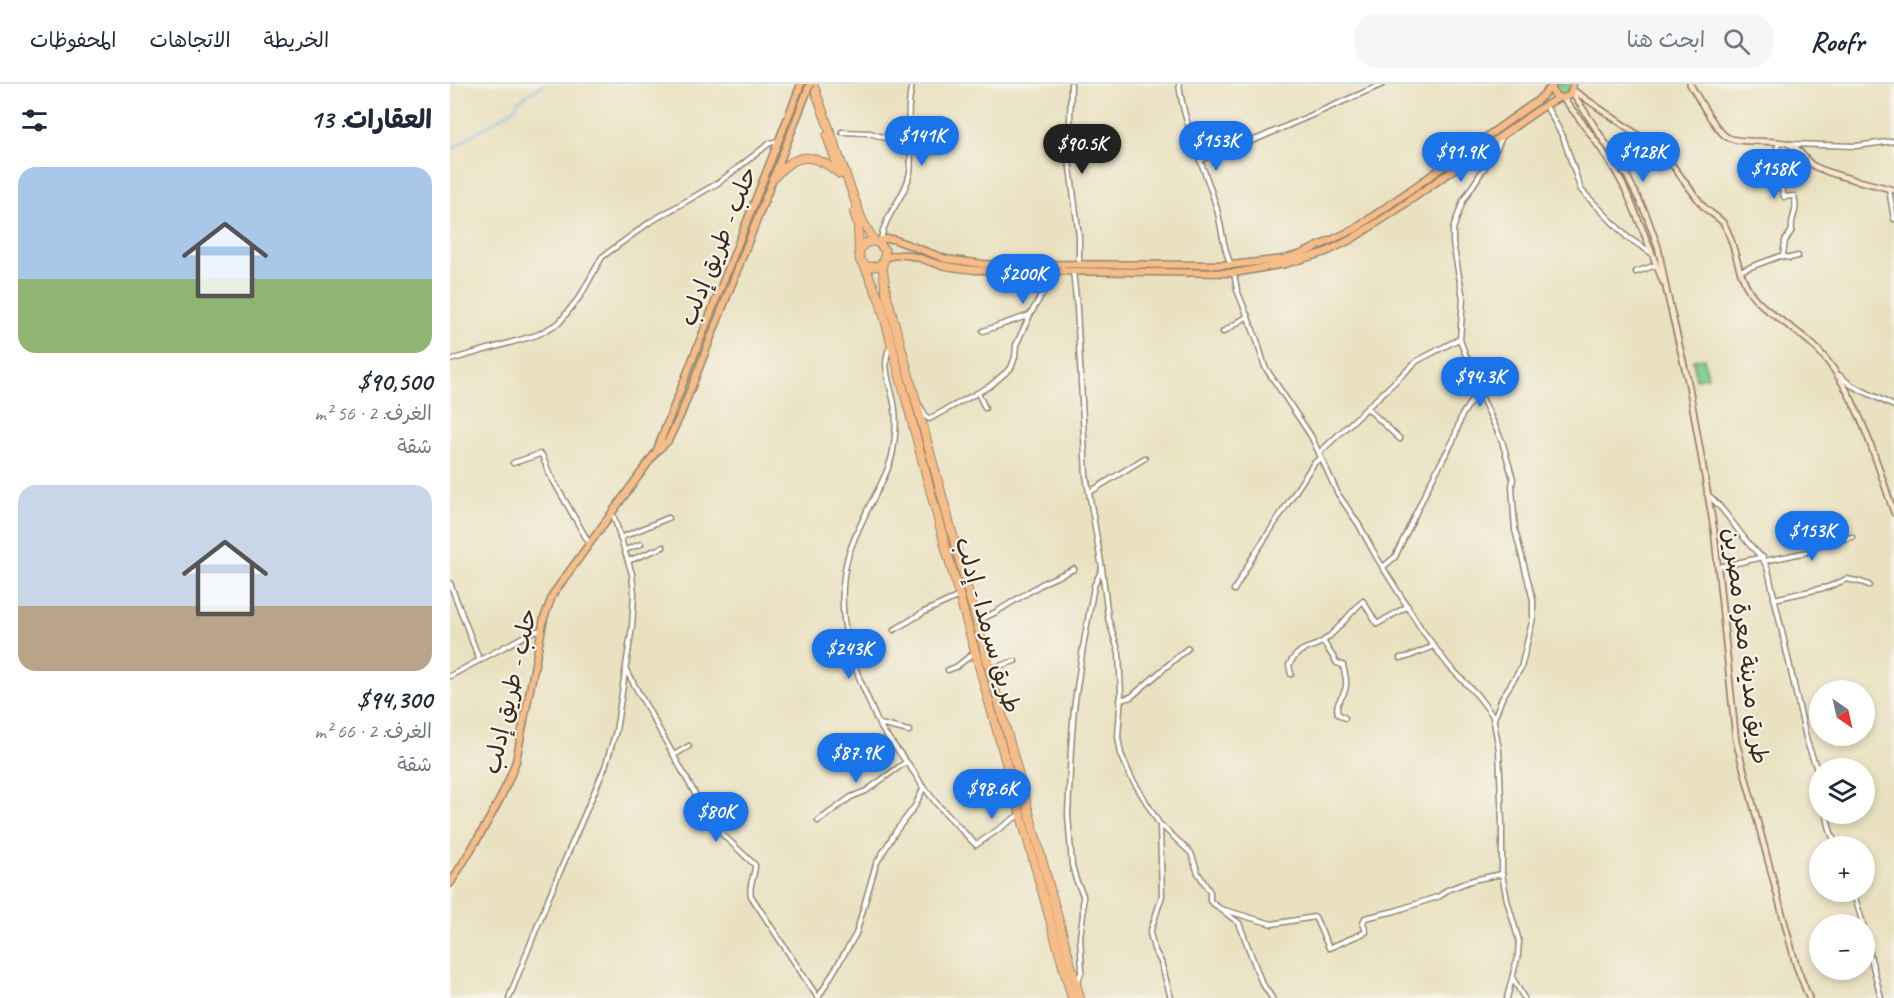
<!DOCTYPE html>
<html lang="ar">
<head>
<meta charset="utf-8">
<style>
	body { margin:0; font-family:Caveat,"Playpen Sans Arabic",sans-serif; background:#f6f6f7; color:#1f2937; direction:rtl; height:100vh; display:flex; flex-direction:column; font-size:22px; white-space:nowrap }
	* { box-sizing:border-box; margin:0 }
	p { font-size:20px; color:#747a83 }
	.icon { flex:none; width:33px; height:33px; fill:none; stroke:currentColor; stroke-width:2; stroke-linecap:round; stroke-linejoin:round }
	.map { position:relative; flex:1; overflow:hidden; direction:ltr }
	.sheet { display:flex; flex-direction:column; background:#fff; width:450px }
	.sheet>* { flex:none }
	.needle { width:39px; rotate:146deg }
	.tools { position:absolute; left:1359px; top:596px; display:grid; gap:12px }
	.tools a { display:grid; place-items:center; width:66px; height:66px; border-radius:50%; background:#fff; box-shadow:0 3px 9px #0003; font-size:30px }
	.price { position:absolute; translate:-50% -51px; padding:0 14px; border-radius:21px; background:#1a73e8; color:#fff; font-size:20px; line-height:39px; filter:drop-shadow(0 2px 3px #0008) }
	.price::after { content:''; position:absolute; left:50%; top:36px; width:18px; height:14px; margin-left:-9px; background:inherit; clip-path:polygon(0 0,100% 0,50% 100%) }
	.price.active { background:#222; color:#fff }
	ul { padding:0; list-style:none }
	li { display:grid; align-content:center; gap:12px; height:318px; padding:0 18px }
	li span { display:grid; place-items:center; height:186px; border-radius:18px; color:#555 }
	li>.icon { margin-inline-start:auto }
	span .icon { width:108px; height:108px; fill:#fffc; stroke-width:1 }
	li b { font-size:26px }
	h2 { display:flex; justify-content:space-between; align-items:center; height:72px; padding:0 18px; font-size:26px }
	header { display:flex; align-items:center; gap:36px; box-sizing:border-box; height:84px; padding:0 30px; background:#fff; border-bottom:2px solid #e0e1e3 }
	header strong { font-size:28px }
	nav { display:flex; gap:33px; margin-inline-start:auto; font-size:21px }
	.search { width:420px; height:54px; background:#f6f6f7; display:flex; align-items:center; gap:15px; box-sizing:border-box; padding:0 21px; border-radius:24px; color:#747a83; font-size:22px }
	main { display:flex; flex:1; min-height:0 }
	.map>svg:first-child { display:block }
</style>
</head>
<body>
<header>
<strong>Roofr</strong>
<div class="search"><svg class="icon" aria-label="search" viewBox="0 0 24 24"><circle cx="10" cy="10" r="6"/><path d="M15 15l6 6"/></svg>ابحث هنا</div>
<nav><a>الخريطة</a><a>الاتجاهات</a><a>المحفوظات</a></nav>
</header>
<main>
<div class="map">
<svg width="1444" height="914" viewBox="0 0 1444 914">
	<rect width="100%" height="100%" fill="#f7f3e8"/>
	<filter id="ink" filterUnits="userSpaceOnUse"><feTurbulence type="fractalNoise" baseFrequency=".0167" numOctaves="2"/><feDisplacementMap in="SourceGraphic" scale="12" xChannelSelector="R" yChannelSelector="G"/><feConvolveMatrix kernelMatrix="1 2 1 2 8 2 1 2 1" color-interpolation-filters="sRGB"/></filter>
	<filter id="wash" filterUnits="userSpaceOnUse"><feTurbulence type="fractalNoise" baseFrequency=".008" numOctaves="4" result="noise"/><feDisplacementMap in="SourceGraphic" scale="24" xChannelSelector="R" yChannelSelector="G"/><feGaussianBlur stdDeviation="1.35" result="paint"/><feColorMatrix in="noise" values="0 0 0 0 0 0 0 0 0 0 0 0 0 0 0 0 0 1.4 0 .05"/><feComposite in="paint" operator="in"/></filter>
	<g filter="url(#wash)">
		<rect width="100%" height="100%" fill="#e9e1c0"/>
		<g fill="#7ece8e" stroke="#5c7c56" stroke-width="1.5">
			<polygon points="1105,0 1119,0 1119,7 1113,11 1108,10 1105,6"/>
			<polygon points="1254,274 1258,293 1246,295 1243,276"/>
		</g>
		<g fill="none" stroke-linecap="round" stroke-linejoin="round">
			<path stroke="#76b6ea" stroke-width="1.5" d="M0,67C21,50 45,39 66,23L68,17L95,0"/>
		</g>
	</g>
	<g filter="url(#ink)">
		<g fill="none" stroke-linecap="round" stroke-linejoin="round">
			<g stroke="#92866f" stroke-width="7">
				<g id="street">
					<polyline points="621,0 619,76 629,152 629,180"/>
					<path d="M729,0C734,43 754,81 766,122C772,141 772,162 781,181"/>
					<polyline points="1096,22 1113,53 1131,106 1177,153 1200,168"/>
					<polyline points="392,48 420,49 441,56 459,52"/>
					<path d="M1329,58L1324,74L1334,113L1344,112C1349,129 1340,132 1342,146L1335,157L1333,171"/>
					<polyline points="1340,60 1406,62 1444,57"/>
					<polyline points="750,76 807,55 933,0"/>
					<polyline points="1439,105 1444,135"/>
					<path d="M431,155C435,130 456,112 460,88C462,75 460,63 459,51C458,34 458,17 462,0"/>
					<polyline points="623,187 627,224 636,391 652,484 658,534 669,569 671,610 668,653 671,670 681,693 710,741 712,812 700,849 704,865 711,878 721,914"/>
					<polyline points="1290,187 1330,172 1340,174 1348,172"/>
					<polyline points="1186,188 1206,181"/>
					<polyline points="784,189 787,206 807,256 815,283 861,352 888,410 909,441 927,474 972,546 998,581 1027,611 1043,632 1049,666 1052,740 1052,790 1057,816 1069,857 1068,871 1057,914"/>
					<polyline points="533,247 580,231 605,187"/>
					<polyline points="773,248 798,232"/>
					<polyline points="0,276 87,251 109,239 131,211 152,173 200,138 268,99 320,59 328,57"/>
					<polyline points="1389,291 1401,301 1444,322"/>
					<polyline points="528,309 535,324"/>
					<path d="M468,320C473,324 474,333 479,335L540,302L561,284L565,273L566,261L580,231"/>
					<polyline points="917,324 950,355"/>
					<polyline points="869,369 967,277 1009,255"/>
					<polyline points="63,379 90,370 92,371 99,389 139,459"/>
					<polyline points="640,408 695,374"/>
					<path d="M1257,410C1273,423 1282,439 1295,455C1305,469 1311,468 1318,486L1357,658L1370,694"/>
					<polyline points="170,454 218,434"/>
					<polyline points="175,466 191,460"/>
					<polyline points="178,477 213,463"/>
					<polyline points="1315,477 1357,468 1361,463 1402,453"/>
					<polyline points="933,483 945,473 981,397 1003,357 1012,331 1029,305"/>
					<polyline points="1269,483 1313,473"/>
					<polyline points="0,499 29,575 31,576"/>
					<polyline points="784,506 801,476 864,379 870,375"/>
					<polyline points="1324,515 1378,503 1397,495 1411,498 1419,501"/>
					<polyline points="526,538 546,528 595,498 624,485"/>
					<polyline points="444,546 474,528 509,512"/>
					<path d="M873,557L887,579L893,581C894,588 897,594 896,601C895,615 884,616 888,630L895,634"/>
					<polyline points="950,574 957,573 984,562"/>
					<polyline points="540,585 565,577"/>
					<path d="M176,586L248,715L273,751L305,781C305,793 298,801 301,812L368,914L406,850L426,780L446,747L465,722L473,705C471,693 439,657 430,642C424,631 420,619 415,608C397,567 386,521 397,476C401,460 409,444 416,429C425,410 439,389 443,367C445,354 447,340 445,326C443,304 429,282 441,261"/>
					<polyline points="498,586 506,583 525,568"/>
					<path d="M841,590L839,581C851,559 862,567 876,555C890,544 900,529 913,517L927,540L958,522"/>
					<polyline points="0,592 84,547 91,547"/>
					<polyline points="670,616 681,613 738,564"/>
					<polyline points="1044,635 1052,614 1071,584 1083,534 1083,516 1065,446 1062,402 1063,395 1052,357 1032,314 1010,256 1013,214 1003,159 1003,145 1013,117 1047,64 1053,51"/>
					<polyline points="430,640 459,647"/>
					<polyline points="224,671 239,662"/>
					<polyline points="474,703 486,719 526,761 569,731"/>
					<polyline points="1376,729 1380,746 1386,762"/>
					<polyline points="368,737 401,713 416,707 456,678"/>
					<polyline points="710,741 711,741 741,769 748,789 760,808 760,817 789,839 811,897 822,914"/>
					<polyline points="1403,807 1413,840"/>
					<polyline points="771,825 822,840 865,833 879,864 916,848 913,839 915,834 945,827 990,812 997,806 1023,796 1052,790"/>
					<polyline points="1414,847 1431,914"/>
					<polyline points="1063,895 1074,914"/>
					<polyline points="627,900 632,886 630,853 633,831 633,811 626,796 622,781 618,731 621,664 624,624 633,563 644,502 652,485"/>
					<polyline points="59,914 99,813 155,683 166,647 182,543 184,509 182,490 164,433 161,430"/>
				</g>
			</g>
			<g stroke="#92866f" stroke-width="8">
				<g id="secondary">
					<path d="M1240,0C1247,12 1266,47 1277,53C1288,60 1321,55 1336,59C1350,62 1353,76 1364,82C1384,93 1421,99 1444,106"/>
					<path d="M1123,6L1194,55L1217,74L1253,122C1259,129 1269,133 1274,140C1286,160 1286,187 1300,208C1316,230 1343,242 1363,261C1406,302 1425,374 1444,429"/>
					<polyline points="1122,8 1177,92 1196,130 1208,163 1217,209 1239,302 1264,446 1286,657 1346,881 1359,914"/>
					<path d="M1113,14C1134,40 1156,69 1172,99C1188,131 1200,165 1213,198"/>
				</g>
			</g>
			<g stroke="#92866f" stroke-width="9">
				<g id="primary">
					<path d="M1101,0L1103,9C1108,15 1115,16 1121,10L1123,0"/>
					<polyline points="426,158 434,155 443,155 496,175 533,180 781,181 833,175 851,170 905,145 1087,17 1101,3"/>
					<path d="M435,174C455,166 468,174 487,180C499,183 513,185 526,186L784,189L835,180L876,168L902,155L942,129L1091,24L1108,14"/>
					<polyline points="206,368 351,0"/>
					<path d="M0,800C24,760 51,721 66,677L94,534L103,510L206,368L218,357L231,330L355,13"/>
				</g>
			</g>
			<g stroke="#92866f" stroke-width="10">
				<g id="highway">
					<polyline points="363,0 412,136 424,157 430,160 435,167 434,177 428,182 418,183 410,177 409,167 415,159 424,157"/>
					<polyline points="377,52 389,86"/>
					<path d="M323,95C346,67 363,68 390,90"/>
					<polyline points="404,128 408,141 409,167"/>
					<polyline points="432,179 436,208 630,914"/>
					<polyline points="414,181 430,217 490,443 622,914"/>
				</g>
			</g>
			<use href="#street" stroke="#fff" stroke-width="4"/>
			<use href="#secondary" stroke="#fce5cf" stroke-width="4.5"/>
			<use href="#primary" stroke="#f7bd88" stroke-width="6"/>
			<use href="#highway" stroke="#f7bd88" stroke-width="8"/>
			<g stroke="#92866f" stroke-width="9" stroke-linecap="butt">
				<polyline id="primary-bridge" points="355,13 360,0"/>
			</g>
			<use href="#primary-bridge" stroke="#f7bd88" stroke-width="6"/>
		</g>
	</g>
	<g text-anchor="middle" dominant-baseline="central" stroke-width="4.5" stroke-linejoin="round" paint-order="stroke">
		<g font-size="24" fill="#3b2a1e" stroke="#f7f3e8">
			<text transform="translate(268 162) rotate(-68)">حلب - طريق إدلب</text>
			<text transform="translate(538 541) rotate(74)">طريق سرمدا - إدلب</text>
			<text transform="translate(1296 562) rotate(83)">طريق مدينة معرة مصرين</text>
			<text transform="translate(60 607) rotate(-77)">حلب - طريق إدلب</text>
		</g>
	</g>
</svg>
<div class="tools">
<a><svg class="needle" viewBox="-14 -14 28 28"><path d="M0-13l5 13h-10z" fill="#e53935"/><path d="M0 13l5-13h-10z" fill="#747a83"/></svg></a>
<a><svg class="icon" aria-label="layers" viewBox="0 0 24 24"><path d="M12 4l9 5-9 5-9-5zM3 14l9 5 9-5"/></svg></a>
<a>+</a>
<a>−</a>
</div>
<b class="price" style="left:472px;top:83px">$141K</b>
<b class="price" style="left:766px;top:88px">$153K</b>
<b class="price active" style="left:632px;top:91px">$90.5K</b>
<b class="price" style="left:1011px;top:99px">$91.9K</b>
<b class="price" style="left:1193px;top:99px">$128K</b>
<b class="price" style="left:1324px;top:116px">$158K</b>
<b class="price" style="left:573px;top:221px">$200K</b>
<b class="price" style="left:1030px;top:324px">$94.3K</b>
<b class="price" style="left:1362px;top:478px">$153K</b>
<b class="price" style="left:399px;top:596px">$243K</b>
<b class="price" style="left:406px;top:700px">$87.9K</b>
<b class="price" style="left:542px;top:736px">$98.6K</b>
<b class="price" style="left:266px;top:759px">$80K</b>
</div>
<section class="sheet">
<h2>العقارات: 13<svg class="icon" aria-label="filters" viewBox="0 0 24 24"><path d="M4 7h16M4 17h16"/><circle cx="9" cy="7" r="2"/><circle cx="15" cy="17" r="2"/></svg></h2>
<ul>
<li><span style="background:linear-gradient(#a9c7e8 60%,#8fb573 0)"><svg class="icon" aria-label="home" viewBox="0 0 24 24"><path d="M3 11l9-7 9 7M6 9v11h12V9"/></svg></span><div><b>$90,500</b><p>الغرف: 2 · 56 m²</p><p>شقة</p></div></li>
<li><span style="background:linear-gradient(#c9d6e8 65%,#b9a48a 0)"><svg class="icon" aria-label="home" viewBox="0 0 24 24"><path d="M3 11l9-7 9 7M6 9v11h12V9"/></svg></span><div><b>$94,300</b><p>الغرف: 2 · 66 m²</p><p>شقة</p></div></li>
</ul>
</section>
</main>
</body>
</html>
